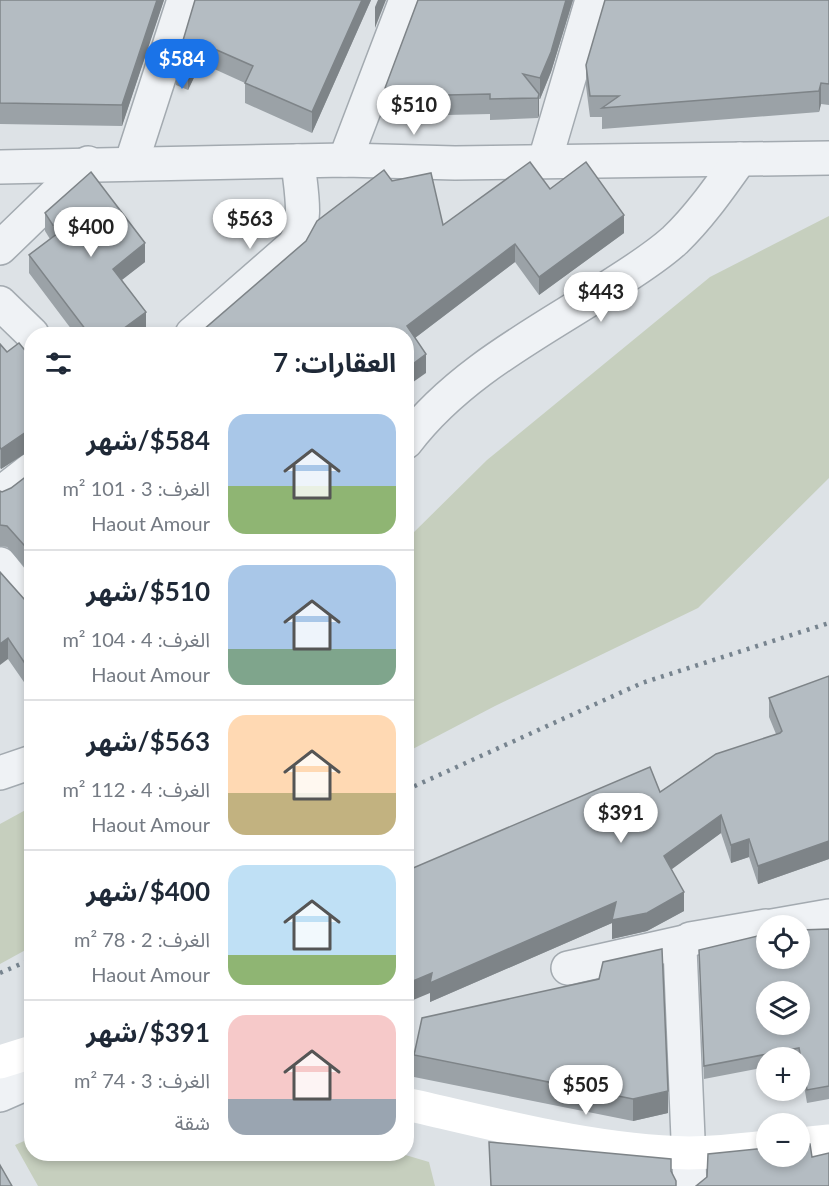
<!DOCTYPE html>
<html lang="ar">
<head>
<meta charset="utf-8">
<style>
	body { margin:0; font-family:Lato,"Noto Sans Arabic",sans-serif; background:#f6f6f7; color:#1f2937; direction:rtl; height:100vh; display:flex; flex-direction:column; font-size:22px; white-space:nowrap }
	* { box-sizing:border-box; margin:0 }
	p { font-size:20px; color:#747a83 }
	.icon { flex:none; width:33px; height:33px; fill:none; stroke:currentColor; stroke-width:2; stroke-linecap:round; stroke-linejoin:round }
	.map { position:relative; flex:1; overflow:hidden; direction:ltr }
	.drawer { position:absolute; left:24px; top:327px; width:390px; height:834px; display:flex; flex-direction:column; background:#fff; border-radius:24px; box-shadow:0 3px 9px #0003; direction:rtl }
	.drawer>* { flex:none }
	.tools { position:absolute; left:756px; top:915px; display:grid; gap:12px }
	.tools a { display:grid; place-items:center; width:54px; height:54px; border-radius:50%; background:#fff; box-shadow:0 3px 9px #0003; font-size:30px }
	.price { position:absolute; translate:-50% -51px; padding:0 14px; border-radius:21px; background:#fff; color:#222; font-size:20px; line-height:39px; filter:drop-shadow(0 2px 3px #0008) }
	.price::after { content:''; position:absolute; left:50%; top:36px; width:18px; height:14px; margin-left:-9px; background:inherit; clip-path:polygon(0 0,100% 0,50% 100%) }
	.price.current { background:#1a73e8; color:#fff }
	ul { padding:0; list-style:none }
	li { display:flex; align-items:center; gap:18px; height:150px; padding:0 18px }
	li+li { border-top:2px solid #e0e1e3 }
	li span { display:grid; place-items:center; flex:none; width:168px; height:120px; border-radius:18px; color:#555 }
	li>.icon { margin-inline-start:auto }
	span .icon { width:72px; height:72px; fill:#fffc; stroke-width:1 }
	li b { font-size:26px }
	h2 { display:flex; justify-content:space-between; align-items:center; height:72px; padding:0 18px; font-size:26px }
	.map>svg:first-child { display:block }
</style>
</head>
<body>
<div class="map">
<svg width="829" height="1186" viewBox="0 0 829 1186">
	<rect width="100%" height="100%" fill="#dde2e6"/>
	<g fill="#c6cfbe">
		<polygon points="829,216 829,478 698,608 495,706 407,752 407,539 487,460 710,277"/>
		<polygon points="31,807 31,947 0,964 0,824"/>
		<polygon points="31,1138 32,1154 402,1154 429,1162 435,1186 38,1186 15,1145"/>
	</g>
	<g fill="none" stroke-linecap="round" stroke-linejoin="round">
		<g stroke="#a3aab0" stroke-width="36">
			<g id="minor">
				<polyline points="345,160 406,0"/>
				<polyline points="545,160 592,0"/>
				<polyline points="131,164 184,0"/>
				<polyline points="0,167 345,160 455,163 829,158"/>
				<polyline points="0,248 88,163"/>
				<polyline points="0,303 32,334"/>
				<path d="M192,334L294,245C309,221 300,187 298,161"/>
				<path d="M406,442C456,376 532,336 600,293C625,276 652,261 675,240C700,216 720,187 740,159"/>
				<polyline points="0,494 32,469"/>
				<polyline points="0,564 32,604"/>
				<polyline points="0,773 32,762"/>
				<polyline points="772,926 829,916"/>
				<polyline points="568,968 684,942"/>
				<polyline points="0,1095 32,1081"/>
				<polyline points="690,1186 680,948 690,939 766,926"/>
			</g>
		</g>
		<use href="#minor" stroke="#eff2f5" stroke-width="33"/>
		<g stroke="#fff" stroke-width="33">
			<polyline points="0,1062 32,1052"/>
			<path d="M406,1104C499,1125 593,1151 689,1153C715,1153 741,1150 766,1147"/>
			<polyline points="800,1144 829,1141"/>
		</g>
		<g stroke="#77848f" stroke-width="4.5" stroke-dasharray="3 6" stroke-linecap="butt">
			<polyline points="406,790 642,683 829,623"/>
			<polyline points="0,973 32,959"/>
		</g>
	</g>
	<g fill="#9ba2a7">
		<polygon points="0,0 164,0 122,126 0,124"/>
		<polygon points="195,0 371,0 312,133 245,103 245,83 201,63 188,90 176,85 176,64"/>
		<polygon points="418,0 573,0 551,72 540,99 539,99 539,115 538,118 490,120 490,114 404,116 385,108 385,88"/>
		<polygon points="829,0 829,105 821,104 819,112 602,129 602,117 590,117 586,86 586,65"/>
		<polygon points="392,181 443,225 550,189 624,233 539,295 515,262 415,338 426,373 406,334 202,334 202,331"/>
		<polygon points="45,213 145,262 121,280 146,331 140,334 75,334 29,273 29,255 50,239 45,231"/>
		<polygon points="0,344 7,352 32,359 32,451 29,451 1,469 0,468"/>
		<polygon points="32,472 32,575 7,547 0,546 0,491 2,492 11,488"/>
		<polygon points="0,572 25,600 32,601 32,682 26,685 8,659"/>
		<polygon points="829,676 829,859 758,884 749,857 731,863 721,833 671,869 684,911 647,931 612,939 612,923 430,1002 430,993 660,792 776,734 769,717 769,698"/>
		<polygon points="829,929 829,1099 807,1103 800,1062 800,1058 766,1058 766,1067 704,1079 699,950"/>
		<polygon points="599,979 668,1113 633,1121 414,1077 414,1055"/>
	</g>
	<g fill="#7e8488">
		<polygon points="157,0 164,0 122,126 122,105"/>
		<polygon points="362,0 371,0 312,133 312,112"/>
		<polygon points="378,0 386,0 375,28 375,7"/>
		<polygon points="566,0 573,0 551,72 540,99 540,78"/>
		<polygon points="201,43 201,63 188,90 188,69"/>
		<polygon points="821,83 821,104 819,112 819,91"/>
		<polygon points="539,94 539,115 538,118 538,98"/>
		<polygon points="624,215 624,233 539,295 539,277"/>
		<polygon points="145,243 145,262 113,287 113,269"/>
		<polygon points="515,244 515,262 407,344 407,326"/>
		<polygon points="146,312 146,331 140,334 116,334"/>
		<polygon points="426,354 426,373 406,387 406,369"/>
		<polygon points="29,430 29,451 1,469 1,449"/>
		<polygon points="8,638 8,659 0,665 0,644"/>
		<polygon points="32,661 32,682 26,685 26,665"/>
		<polygon points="721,815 721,833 664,875 664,856"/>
		<polygon points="749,839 749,857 731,863 731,845"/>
		<polygon points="829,841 829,859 758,884 758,866"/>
		<polygon points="684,892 684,911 647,931 612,939 612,923 430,1002 430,993 406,1003 406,984 432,973 616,902"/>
		<polygon points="668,1091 668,1113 633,1121 633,1099"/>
	</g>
	<g fill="#b4bcc2" stroke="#7e8488" stroke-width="1.5" fill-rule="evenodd">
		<polygon points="0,0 157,0 122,105 0,103"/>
		<polygon points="195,0 362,0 312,112 245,83 253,66 201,43 188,69 176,64"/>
		<polygon points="418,0 566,0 551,52 540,78 523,74 539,94 538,98 490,99 490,94 404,96 385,88"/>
		<polygon points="605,0 829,0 829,84 821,83 819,91 602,108 619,96 590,96 586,65"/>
		<polygon points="530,162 550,189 586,162 624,215 539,277 515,244 407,326 426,354 406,369 406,334 204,334 202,331 306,241 317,221 384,170 392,181 431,173 443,225"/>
		<polygon points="91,172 145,243 113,269 146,312 116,334 89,334 29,255 58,233 45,213"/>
		<polygon points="19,343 32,359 32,430 29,430 1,449 0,447 0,344 7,352"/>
		<polygon points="32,472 32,554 7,526 0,525 0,491 2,492 11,488"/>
		<polygon points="0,572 25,600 32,601 32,661 26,665 8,638 0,644"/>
		<polygon points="829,676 829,841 758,866 749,839 731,845 721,815 664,856 684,892 647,913 612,920 616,902 430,983 432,973 406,984 406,871 650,767 660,792 716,754 780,733 782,731 769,698"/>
		<path d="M829,929V1086L807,1090L799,1048L704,1066L699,950L766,934V958H800V930ZM766,992H800V1024H766Z"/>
		<polygon points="662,949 668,1091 633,1099 414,1055 422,1018 599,979 603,962"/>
		<polygon points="489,1142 671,1159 671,1171 676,1181 676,1186 491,1186"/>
		<polygon points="800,1144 810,1144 812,1157 829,1153 829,1186 696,1186 707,1177 708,1154 766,1148 766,1156 800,1156"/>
		<polygon points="0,1165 12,1186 0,1186"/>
	</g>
</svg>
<div class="tools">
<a><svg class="icon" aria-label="locate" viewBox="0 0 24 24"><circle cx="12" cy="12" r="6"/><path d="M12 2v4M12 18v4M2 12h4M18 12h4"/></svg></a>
<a><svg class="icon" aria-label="layers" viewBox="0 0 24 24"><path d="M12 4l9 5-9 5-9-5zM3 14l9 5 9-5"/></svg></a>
<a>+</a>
<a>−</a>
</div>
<b class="price current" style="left:182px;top:90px">$584</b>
<b class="price" style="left:414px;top:136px">$510</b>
<b class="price" style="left:250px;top:250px">$563</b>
<b class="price" style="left:91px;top:258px">$400</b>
<b class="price" style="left:601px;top:323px">$443</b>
<b class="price" style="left:621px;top:844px">$391</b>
<b class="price" style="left:586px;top:1116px">$505</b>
<section class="drawer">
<h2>العقارات: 7<svg class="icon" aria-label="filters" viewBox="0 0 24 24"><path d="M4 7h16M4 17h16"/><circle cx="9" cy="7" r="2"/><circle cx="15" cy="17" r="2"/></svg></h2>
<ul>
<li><span style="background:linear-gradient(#a9c7e8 60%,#8fb573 0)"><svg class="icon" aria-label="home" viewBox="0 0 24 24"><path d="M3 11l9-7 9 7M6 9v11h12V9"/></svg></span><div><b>$584/شهر</b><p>الغرف: 3 · 101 m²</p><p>Haout Amour</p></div></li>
<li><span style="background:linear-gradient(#a9c7e8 70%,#7fa58c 0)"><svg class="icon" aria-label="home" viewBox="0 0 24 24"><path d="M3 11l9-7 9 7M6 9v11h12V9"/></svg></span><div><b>$510/شهر</b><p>الغرف: 4 · 104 m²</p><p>Haout Amour</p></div></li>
<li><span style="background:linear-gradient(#ffd9b3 65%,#c2b280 0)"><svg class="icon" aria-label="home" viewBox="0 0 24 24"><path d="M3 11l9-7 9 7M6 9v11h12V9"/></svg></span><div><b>$563/شهر</b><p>الغرف: 4 · 112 m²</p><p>Haout Amour</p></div></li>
<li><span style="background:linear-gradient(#bfe0f5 75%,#8fb573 0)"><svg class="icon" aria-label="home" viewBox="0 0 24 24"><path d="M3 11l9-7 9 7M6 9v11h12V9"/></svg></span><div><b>$400/شهر</b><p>الغرف: 2 · 78 m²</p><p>Haout Amour</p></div></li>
<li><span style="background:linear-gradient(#f6c9c9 70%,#9aa5b1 0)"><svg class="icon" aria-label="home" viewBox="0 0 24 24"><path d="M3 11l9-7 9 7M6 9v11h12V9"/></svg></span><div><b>$391/شهر</b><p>الغرف: 3 · 74 m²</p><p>شقة</p></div></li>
</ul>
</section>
</div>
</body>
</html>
